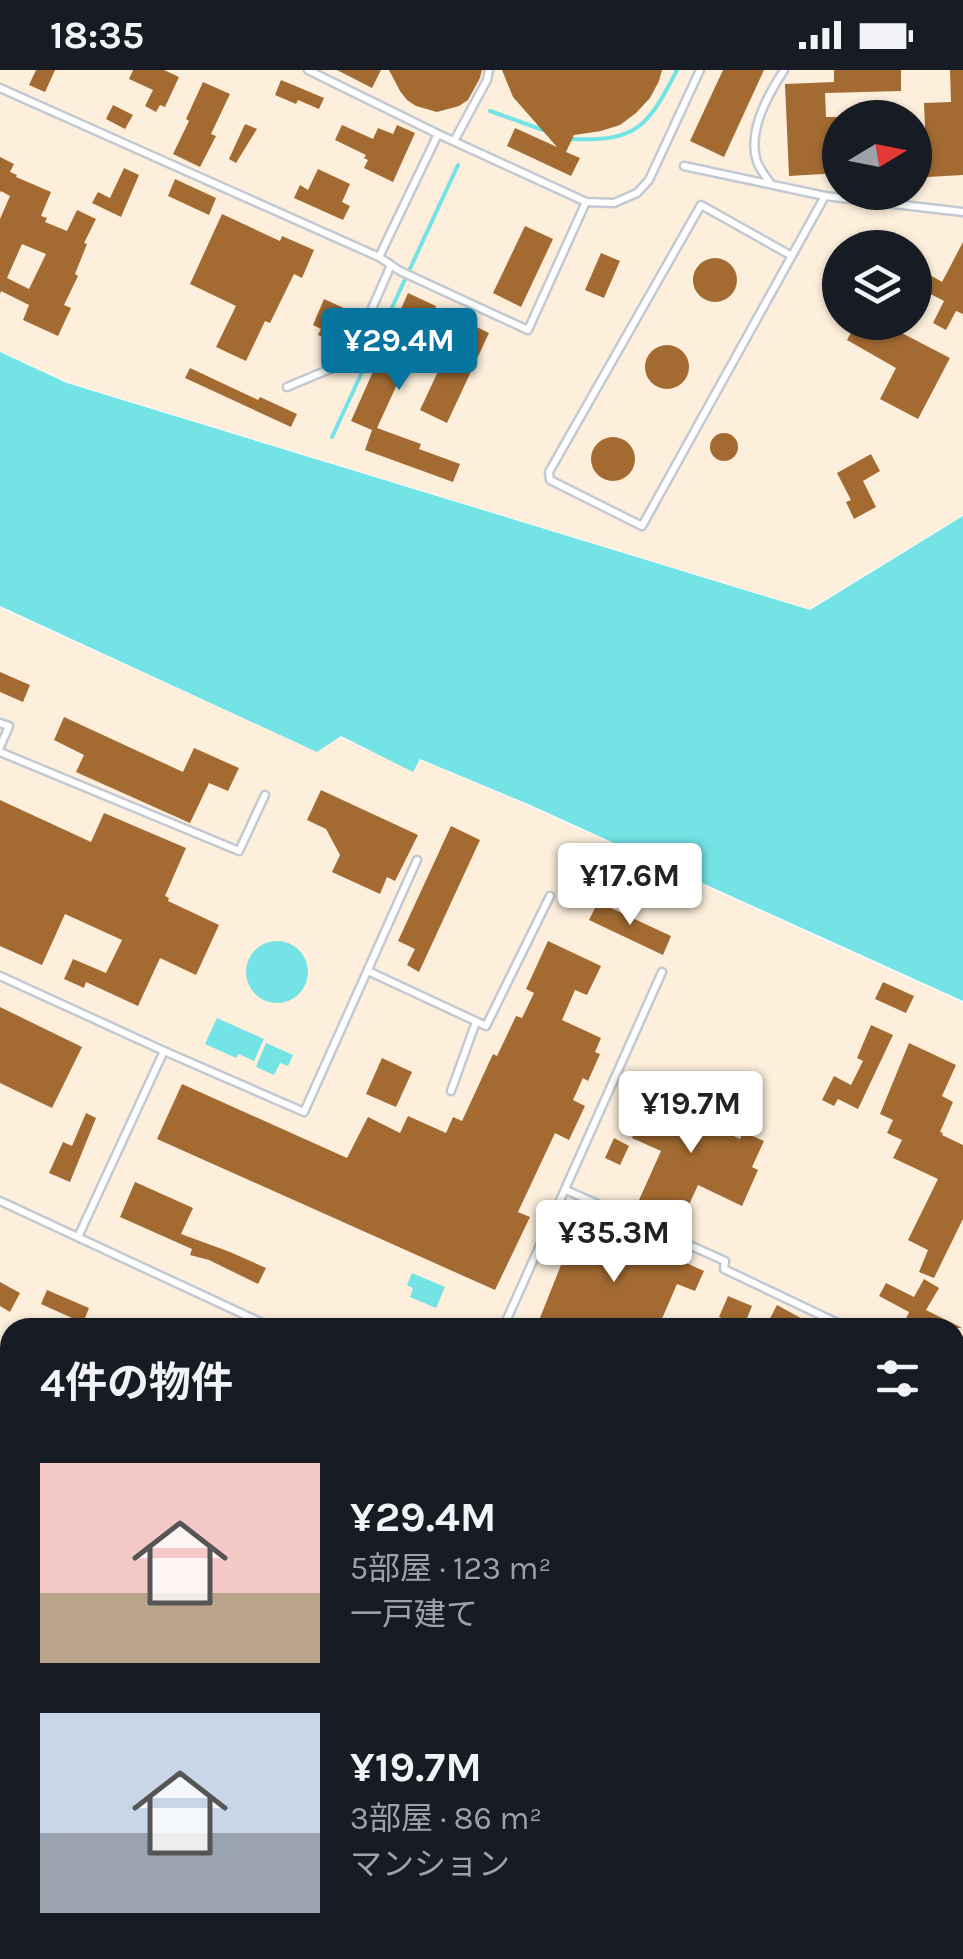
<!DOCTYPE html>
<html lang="ja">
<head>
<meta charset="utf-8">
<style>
	body { margin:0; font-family:Karla,"Noto Sans JP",sans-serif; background:#242831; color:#f1f3f6; height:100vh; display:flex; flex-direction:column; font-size:38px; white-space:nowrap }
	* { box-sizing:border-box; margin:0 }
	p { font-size:32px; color:#9ea1a6 }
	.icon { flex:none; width:55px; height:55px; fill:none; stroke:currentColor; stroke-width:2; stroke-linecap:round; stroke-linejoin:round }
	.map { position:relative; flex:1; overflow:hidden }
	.panel { position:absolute; left:0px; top:1248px; width:965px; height:642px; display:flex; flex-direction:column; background:#171b24; border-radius:30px 30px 0 0; box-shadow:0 2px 8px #0004 }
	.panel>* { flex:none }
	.needle { width:65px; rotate:80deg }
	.controls { position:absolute; left:822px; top:30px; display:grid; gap:20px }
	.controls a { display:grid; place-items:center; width:110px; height:110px; border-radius:50%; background:#171b24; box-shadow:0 2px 8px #0004; font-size:50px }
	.price { position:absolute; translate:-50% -85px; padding:0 22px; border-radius:10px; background:#fff; color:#222; font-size:32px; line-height:65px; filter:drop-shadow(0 2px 5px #0008) }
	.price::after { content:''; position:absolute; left:50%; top:60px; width:30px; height:22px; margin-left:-15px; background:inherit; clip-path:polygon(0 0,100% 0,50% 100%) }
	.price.selected { background:#05749f; color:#fff }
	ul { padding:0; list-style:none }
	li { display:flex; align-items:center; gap:30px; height:250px; padding:0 40px }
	li span { display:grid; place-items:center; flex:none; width:280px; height:200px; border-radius:0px; color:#555 }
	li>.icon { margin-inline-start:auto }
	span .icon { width:120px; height:120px; fill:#fffc; stroke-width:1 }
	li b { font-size:42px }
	h2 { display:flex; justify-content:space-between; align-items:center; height:120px; padding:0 40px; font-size:42px }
	.status { display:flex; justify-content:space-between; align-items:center; height:70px; padding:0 50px; background:#171b24; direction:ltr }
	.status svg { height:28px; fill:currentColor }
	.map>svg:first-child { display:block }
</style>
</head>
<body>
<div class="status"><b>18:35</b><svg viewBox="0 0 49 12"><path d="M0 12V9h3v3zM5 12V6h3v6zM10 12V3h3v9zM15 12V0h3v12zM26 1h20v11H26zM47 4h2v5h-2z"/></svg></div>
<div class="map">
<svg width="963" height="1889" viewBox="0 0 963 1889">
	<rect width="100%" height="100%" fill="#fafbfd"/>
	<g fill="#fdefdc" fill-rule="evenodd">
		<path d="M0,0H963V445L809,539L67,312L0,281ZM840,48H915V122H840ZM840,178H915V252H840Z"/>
		<polygon points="0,538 317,682 340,667 413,702 420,690 527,735 963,933 963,1889 354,1889 359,1880 955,1880 955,1258 10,1258 10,1673 0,1668"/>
	</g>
	<g fill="#73e3e5">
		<polygon points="0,282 67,313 810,540 963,446 963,931 528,734 420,689 413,702 341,666 317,682 0,536"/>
		<circle cx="277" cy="902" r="31"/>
		<polygon points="217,948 264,969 254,991 239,984 236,988 205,974"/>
		<polygon points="266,973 293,985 288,996 280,993 274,1005 256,997"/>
		<polygon points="412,1203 445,1217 436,1238 410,1227 413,1218 407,1215"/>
		<polygon points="0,1668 10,1673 10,1880 358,1880 354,1889 0,1889"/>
	</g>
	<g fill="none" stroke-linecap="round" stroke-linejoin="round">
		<g stroke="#73e3e5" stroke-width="4">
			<polyline points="490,41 543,60"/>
			<path d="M571,69C638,72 648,56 677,0"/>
			<polyline points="332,367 458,95"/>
		</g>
	</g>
	<g fill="#a36b32" fill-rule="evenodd">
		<polygon points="36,0 55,0 45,22 29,15"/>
		<polygon points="133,0 164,0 179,7 165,37 160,35 156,42 145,36 153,20 129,9"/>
		<polygon points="337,0 381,0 372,18"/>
		<polygon points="389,0 482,0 480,8 468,30 459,36 437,42 416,36 407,30 400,21"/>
		<polygon points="502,0 662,0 659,11 650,28 636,43 620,55 601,61 574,65 566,82 580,88 571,106 507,76 515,58 557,77 513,27"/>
		<polygon points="723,0 764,0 724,87 690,71"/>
		<polygon points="834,0 901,0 901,21 825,23 826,47 840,47 840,103 789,106 785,14 834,12"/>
		<polygon points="950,0 963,0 963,105 927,107 924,33 951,32"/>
		<polygon points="281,10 324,28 319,39 298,30 296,34 275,25"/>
		<polygon points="203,12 230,24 211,64 216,66 200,97 173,84 189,51 186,49"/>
		<polygon points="113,35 133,45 125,59 106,49"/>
		<polygon points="245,54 257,59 236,93 229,89"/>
		<polygon points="342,55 373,69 378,58 393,64 397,55 415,63 393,112 364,98 368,90 364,88 366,85 335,70"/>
		<path d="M0,87L14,94L10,102L17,105L16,107L51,122L41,146L47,148L45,152L67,161L77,140L96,149L84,173L87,174L75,204L78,206L64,235L71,238L58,266L23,250L29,235L1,221L0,224V149L10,126L1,121L0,123ZM22,174L46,184L29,219L7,208Z"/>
		<polygon points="124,98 139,105 121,147 92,133 98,122 110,128"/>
		<polygon points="318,99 350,114 342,132 350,136 343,150 294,128 300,115 308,120"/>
		<polygon points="175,109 216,128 209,145 168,126"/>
		<polygon points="222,144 280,171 282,166 314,180 302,208 294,204 270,253 265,251 246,291 216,277 236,236 190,214"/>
		<polygon points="525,156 553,169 521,237 493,223"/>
		<polygon points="963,172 963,244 956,241 946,260 933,253 944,231 915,216 915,196 942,212"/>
		<polygon points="601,183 620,191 604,228 585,220"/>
		<circle cx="715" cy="210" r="22"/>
		<polygon points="408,223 436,236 425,262 422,260 377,358 421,374 419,379 460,394 453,412 365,380 372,360 351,351"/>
		<polygon points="324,229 357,244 343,276 318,265 321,259 313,255"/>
		<polygon points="462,250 489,263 447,353 420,340"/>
		<polygon points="857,252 900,252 896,260 950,288 918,349 880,329 896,298 847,270"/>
		<circle cx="667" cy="297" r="22"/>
		<polygon points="190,298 258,330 260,327 297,344 291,357 185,308"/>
		<circle cx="724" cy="377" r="14"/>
		<circle cx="613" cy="389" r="22"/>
		<polygon points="871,384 880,401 863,411 876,437 854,449 846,432 851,430 837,403"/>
		<polygon points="0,602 30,615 23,632 0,622"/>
		<polygon points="64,647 183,702 194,678 239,698 228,721 209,713 190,753 76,702 84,685 54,670"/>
		<polygon points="321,720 418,765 395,811 387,807 380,824 332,802 340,785 326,759 307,750"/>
		<polygon points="0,730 91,772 104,743 186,778 165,826 169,828 168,831 219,855 196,905 160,888 138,936 86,912 84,918 64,909 73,889 106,903 122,870 65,844 42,895 0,876"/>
		<polygon points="451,756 480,770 419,902 407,895 415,879 398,871"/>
		<polygon points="598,832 671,866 663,885 589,850"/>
		<polygon points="548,871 601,896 587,925 575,920 562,950 601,968 595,982 600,984 588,1011 583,1008 573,1030 585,1036 569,1070 555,1063 518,1142 530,1147 495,1220 157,1069 182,1014 347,1088 368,1047 400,1063 408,1046 446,1063 453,1047 462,1051 493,984 497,986 516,946 522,948 534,923 526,919"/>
		<polygon points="883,912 914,926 906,943 875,929"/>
		<polygon points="0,937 82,977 52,1038 0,1013"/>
		<polygon points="871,955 893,965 858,1039 838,1029 834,1036 822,1030 834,1006 851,1015 863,991 857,988"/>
		<polygon points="909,973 956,995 942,1026 953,1032 940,1062 943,1063 942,1065 963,1075 963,1149 934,1208 919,1202 928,1180 908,1170 938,1109 893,1088 902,1070 887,1063 893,1050 880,1044"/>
		<polygon points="382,988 412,1002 396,1037 366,1024"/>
		<polygon points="648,1002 671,1013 656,1046 684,1058 687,1050 715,1063 717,1058 740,1069 743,1062 764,1071 752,1097 758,1100 742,1136 698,1115 682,1150 639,1130 661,1081 632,1068 642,1046 630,1041"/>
		<polygon points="86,1043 96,1048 70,1112 49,1103 63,1072 72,1076"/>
		<polygon points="614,1068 629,1076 620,1095 605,1088"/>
		<polygon points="135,1112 193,1138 181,1164 230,1182 266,1198 258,1214 209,1190 190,1185 192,1179 120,1147"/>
		<polygon points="580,1147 604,1157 592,1185 617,1196 631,1165 654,1175 653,1178 704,1201 695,1221 677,1214 658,1258 536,1258"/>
		<polygon points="924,1209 939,1218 926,1240 962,1258 902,1258 909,1242 879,1226 886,1213 914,1227"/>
		<polygon points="0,1212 20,1223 10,1242 0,1236"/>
		<polygon points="47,1220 89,1238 83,1253 41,1234"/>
		<polygon points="728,1226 752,1236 743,1258 719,1247"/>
		<polygon points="777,1235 819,1258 765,1258"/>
	</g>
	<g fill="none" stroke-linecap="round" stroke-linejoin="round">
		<g stroke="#c3c9d3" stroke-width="11">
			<g id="lane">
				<polyline points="308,0 438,64"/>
				<polyline points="0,18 379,187 400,201 528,260 586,132"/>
				<polyline points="454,71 487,10 489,0"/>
				<polyline points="684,96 825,126"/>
				<path d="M770,113C766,107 760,99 757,92C747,61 768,25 784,0"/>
				<polyline points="792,186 701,135 549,402 550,410 642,456 825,126 963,142"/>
				<polyline points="379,187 438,64 586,132 614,133 637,123 649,110 700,0"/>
				<polyline points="287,317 349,291 391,195"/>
				<polyline points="0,653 9,656 0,677"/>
				<polyline points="0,682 239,781 265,725"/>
				<polyline points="368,901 486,956 550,826"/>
				<polyline points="0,906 164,981 78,1167"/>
				<polyline points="164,981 304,1042 417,790"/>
				<polyline points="451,1021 476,952"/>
				<polyline points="566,1120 725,1191 724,1199 848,1258"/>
				<polyline points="0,1131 273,1258"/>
				<polyline points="503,1258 662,902"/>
				<polyline points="955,1308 963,1311"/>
				<polyline points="955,1576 963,1580"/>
				<polyline points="955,1815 963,1798"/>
				<polyline points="918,1889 923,1880"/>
			</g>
		</g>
		<use href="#lane" stroke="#fff" stroke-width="6"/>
	</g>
</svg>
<div class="controls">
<a><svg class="needle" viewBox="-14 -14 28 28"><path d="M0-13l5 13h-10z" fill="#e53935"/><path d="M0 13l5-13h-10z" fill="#9ea1a6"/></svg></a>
<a><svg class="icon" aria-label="layers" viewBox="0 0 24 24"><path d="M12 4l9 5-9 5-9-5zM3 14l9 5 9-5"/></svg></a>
</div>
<b class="price selected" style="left:399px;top:323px">¥29.4M</b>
<b class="price" style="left:630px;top:858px">¥17.6M</b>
<b class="price" style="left:691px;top:1086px">¥19.7M</b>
<b class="price" style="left:614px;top:1215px">¥35.3M</b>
<section class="panel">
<h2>4件の物件<svg class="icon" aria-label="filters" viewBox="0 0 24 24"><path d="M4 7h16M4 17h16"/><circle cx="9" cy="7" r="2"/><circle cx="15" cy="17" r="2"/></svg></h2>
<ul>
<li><span style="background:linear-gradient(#f6c9c9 65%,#b9a48a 0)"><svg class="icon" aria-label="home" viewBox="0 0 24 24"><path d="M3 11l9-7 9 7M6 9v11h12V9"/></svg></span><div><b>¥29.4M</b><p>5部屋 · 123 m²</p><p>一戸建て</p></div></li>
<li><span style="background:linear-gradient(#c9d6e8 60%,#9aa5b1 0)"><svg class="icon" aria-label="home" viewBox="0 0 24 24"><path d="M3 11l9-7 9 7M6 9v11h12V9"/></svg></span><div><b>¥19.7M</b><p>3部屋 · 86 m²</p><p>マンション</p></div></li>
</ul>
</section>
</div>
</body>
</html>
